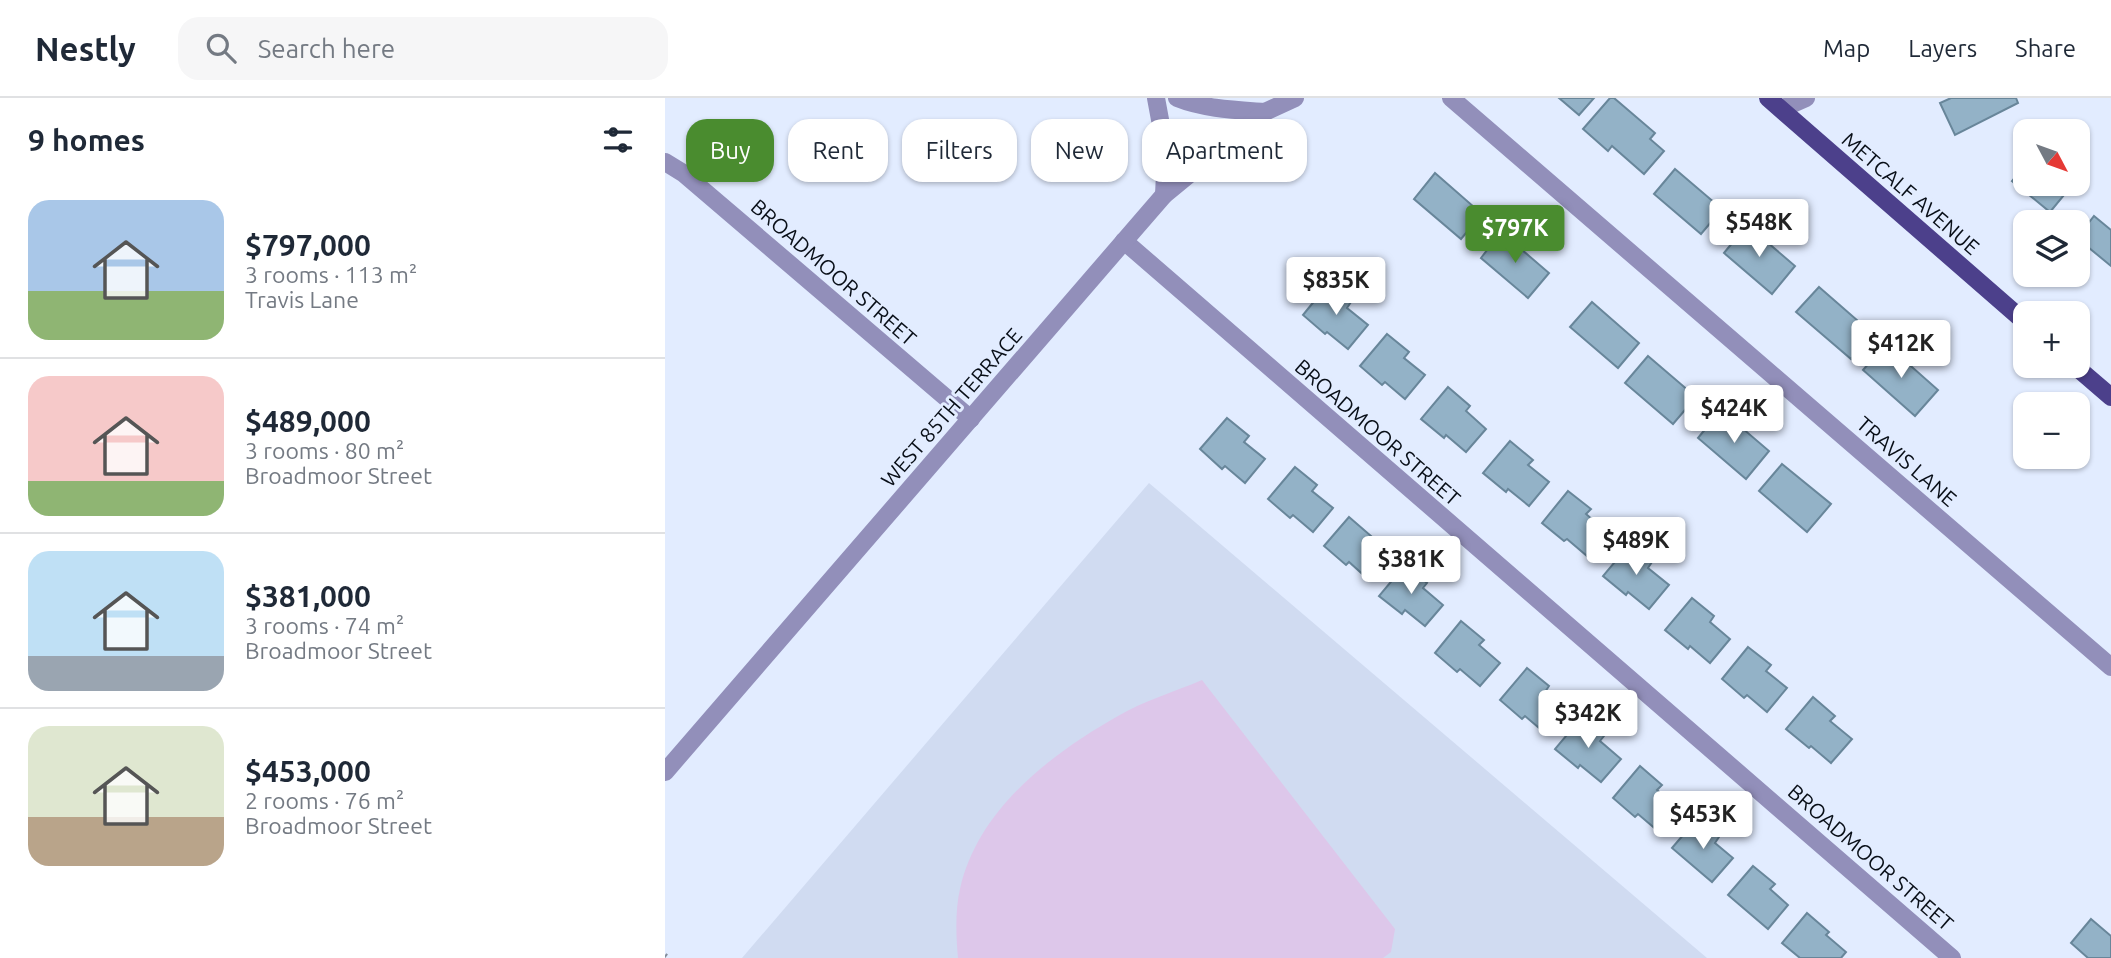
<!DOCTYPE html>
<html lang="en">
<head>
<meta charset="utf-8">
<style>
	body { margin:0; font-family:Ubuntu,sans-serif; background:#f6f6f7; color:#1f2937; height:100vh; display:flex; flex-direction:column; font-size:26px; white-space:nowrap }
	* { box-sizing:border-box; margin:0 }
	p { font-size:23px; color:#747a83 }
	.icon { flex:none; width:38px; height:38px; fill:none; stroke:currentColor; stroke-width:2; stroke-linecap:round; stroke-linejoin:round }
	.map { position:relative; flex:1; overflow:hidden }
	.side { display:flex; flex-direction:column; background:#fff; width:665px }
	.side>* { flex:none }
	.guide { position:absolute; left:21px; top:21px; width:665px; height:63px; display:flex; gap:14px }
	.needle { width:46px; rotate:131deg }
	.controls { position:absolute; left:1348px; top:21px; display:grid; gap:14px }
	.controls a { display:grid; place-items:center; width:77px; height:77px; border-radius:14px; background:#fff; box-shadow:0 2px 5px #0004; font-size:35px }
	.price { position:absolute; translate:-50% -60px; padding:0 16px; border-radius:7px; background:#fff; color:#222; font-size:23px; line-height:46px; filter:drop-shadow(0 2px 4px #0008) }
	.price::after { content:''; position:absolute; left:50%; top:42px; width:21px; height:16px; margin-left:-10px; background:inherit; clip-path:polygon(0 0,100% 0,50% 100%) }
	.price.current { background:#4a8c2f; color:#fff }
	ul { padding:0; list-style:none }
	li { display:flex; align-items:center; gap:21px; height:175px; padding:0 28px }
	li+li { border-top:2px solid #e0e1e3 }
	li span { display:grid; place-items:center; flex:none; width:196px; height:140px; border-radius:21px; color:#555 }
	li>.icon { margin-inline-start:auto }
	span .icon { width:84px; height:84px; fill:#fffc; stroke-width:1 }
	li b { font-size:30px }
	h2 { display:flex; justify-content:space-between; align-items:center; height:84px; padding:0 28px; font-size:30px }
	.tag { padding:0 24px; border-radius:21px; background:#fff; box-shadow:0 2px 5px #0004; font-size:24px; line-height:63px }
	.tag.current { background:#4a8c2f; color:#fff }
	header { display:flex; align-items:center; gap:42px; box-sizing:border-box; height:98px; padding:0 35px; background:#fff; border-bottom:2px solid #e0e1e3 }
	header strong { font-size:33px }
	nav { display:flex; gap:38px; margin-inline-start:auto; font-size:24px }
	.search { width:490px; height:63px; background:#f6f6f7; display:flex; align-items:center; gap:18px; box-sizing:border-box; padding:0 24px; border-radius:21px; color:#747a83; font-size:26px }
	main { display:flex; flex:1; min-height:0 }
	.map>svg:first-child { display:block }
</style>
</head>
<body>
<header>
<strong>Nestly</strong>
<div class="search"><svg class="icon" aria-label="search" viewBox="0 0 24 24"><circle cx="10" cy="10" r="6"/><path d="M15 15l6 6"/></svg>Search here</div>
<nav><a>Map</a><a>Layers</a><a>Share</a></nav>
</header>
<main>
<section class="side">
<h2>9 homes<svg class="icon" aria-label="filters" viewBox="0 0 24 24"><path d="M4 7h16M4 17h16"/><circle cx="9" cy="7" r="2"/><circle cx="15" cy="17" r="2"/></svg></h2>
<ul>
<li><span style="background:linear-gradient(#a9c7e8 65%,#8fb573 0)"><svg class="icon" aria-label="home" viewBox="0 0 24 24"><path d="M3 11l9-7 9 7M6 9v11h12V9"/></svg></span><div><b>$797,000</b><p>3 rooms · 113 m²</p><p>Travis Lane</p></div></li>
<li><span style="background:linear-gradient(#f6c9c9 75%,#8fb573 0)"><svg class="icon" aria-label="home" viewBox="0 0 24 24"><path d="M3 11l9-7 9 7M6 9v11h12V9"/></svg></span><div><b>$489,000</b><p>3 rooms · 80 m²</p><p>Broadmoor Street</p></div></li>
<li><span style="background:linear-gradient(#bfe0f5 75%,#9aa5b1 0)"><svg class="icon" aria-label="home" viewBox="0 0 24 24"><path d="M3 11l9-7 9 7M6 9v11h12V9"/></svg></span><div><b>$381,000</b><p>3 rooms · 74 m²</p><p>Broadmoor Street</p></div></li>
<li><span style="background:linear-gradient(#dfe7d0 65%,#b9a48a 0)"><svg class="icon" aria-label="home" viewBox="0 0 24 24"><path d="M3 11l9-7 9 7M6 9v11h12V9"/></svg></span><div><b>$453,000</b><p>2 rooms · 76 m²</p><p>Broadmoor Street</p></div></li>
</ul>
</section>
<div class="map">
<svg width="1446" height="860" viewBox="0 0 1446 860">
	<rect width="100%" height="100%" fill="#e2ecff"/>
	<polygon fill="#d0dbf1" points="484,385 1042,860 77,860"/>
	<path fill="#ddc7ea" d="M537,582L730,831L726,854L718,860H293C291,839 290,812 295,791C313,711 386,656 453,618C478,603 509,594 537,582Z"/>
	<g fill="#93b2c7" stroke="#68869a" stroke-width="2">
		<polygon points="894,0 929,0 914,17"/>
		<polygon points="945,0 949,0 990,35 985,41 999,53 979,76 947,48 943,53 918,31"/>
		<polygon points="1286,0 1351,0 1353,5 1290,37 1275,5"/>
		<polygon points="1360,67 1360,86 1397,86 1404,91 1385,114 1347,83"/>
		<polygon points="1010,71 1057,111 1036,136 989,96"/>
		<polygon points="770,75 817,116 796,141 749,101"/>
		<polygon points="1429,118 1446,132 1446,168 1412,140"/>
		<polygon points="1082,127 1130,168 1107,196 1059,155"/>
		<polygon points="836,134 884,175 863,200 816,160"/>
		<polygon points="664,185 686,204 682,210 703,227 683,251 662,234 660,236 638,217"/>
		<polygon points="1154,189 1208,236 1186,261 1131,214"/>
		<polygon points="927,204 974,245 953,270 905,229"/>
		<polygon points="722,236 744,254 739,260 760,277 740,301 720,284 717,287 695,268"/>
		<polygon points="1221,246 1273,292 1250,318 1198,272"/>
		<polygon points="983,258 1031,299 1008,326 960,285"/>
		<polygon points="783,289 805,308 801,313 821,331 801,354 781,337 779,340 756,321"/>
		<polygon points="1056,312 1104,353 1081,381 1033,340"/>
		<polygon points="562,320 584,338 579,344 600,361 580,385 560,368 557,371 535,351"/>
		<polygon points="845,343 868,362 863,367 884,384 864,408 843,391 841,394 818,375"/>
		<polygon points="1117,366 1166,406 1142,434 1094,393"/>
		<polygon points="630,369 652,387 647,393 668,410 648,434 628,417 625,420 603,401"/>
		<polygon points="903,393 926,411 921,416 942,434 922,458 902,441 899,443 877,425"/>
		<polygon points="684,419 706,438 704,440 724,458 704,482 684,464 681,467 659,448"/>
		<polygon points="965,446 987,464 983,470 1004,487 984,511 963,494 961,497 938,478"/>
		<polygon points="740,467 762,485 758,490 778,507 760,528 740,512 737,516 714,498"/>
		<polygon points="1027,500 1049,518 1045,524 1065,541 1045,565 1025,548 1023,551 1000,532"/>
		<polygon points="796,523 819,542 814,547 835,565 815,588 795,571 792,574 770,555"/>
		<polygon points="1083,549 1106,567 1101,573 1122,590 1102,614 1082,597 1079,600 1057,581"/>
		<polygon points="862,570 884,588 880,594 900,611 880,635 860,618 857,621 835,602"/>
		<polygon points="1148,599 1170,618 1165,623 1187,641 1166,665 1146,648 1144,650 1121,631"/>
		<polygon points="917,619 939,638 935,643 956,661 936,684 915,667 913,670 890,651"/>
		<polygon points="975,668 997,687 992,692 1013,710 993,733 973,716 970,719 948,700"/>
		<polygon points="1032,721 1054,739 1050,745 1068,760 1047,784 1007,750"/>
		<polygon points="1088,768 1110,786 1105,791 1123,807 1103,831 1063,797"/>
		<polygon points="1142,815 1164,834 1161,837 1181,854 1176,860 1135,860 1117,845"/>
		<polygon points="1426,821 1446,838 1446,860 1423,860 1406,845"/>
	</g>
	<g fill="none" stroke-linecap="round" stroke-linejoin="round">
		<polyline stroke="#848d9b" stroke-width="4.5" stroke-dasharray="2 5" stroke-linecap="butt" points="0,857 4,860"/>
		<g stroke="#928fba" stroke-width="18">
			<polyline points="491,0 501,54 499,97"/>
			<path d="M512,0C539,11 571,12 600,14"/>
			<polyline points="786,0 1446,569"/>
			<polyline points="1116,11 1141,0"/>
			<polyline points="0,64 18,75 306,321"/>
			<polyline points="459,143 1287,860"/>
			<polyline points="0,674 499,97 600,14 630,0"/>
		</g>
		<g stroke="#4c408b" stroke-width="18">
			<polyline points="1103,0 1360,224"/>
			<polyline points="1410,268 1446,299"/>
		</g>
	</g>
	<g text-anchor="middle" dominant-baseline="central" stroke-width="6" stroke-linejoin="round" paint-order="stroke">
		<g font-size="21" fill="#080e17" stroke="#e2ecff">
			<text transform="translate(1246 95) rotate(41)">METCALF AVENUE</text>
			<text transform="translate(169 174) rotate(41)">BROADMOOR STREET</text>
			<text transform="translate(286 309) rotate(-49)">WEST 85TH TERRACE</text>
			<text transform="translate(713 334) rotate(41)">BROADMOOR STREET</text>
			<text transform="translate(1242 363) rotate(41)">TRAVIS LANE</text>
			<text transform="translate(1206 759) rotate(41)">BROADMOOR STREET</text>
		</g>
	</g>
</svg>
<div class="controls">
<a><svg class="needle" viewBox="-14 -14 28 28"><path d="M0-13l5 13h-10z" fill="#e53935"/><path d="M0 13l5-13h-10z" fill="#747a83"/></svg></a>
<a><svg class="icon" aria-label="layers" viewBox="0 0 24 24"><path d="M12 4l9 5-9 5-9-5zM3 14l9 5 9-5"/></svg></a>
<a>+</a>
<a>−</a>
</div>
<b class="price" style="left:1094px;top:161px">$548K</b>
<b class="price current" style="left:850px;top:167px">$797K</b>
<b class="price" style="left:671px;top:219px">$835K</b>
<b class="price" style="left:1236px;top:282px">$412K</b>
<b class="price" style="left:1069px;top:347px">$424K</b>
<b class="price" style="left:971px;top:479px">$489K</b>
<b class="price" style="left:746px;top:498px">$381K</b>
<b class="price" style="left:923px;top:652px">$342K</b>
<b class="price" style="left:1038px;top:753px">$453K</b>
<div class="guide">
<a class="tag current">Buy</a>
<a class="tag">Rent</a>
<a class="tag">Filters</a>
<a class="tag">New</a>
<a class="tag">Apartment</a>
</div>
</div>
</main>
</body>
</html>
